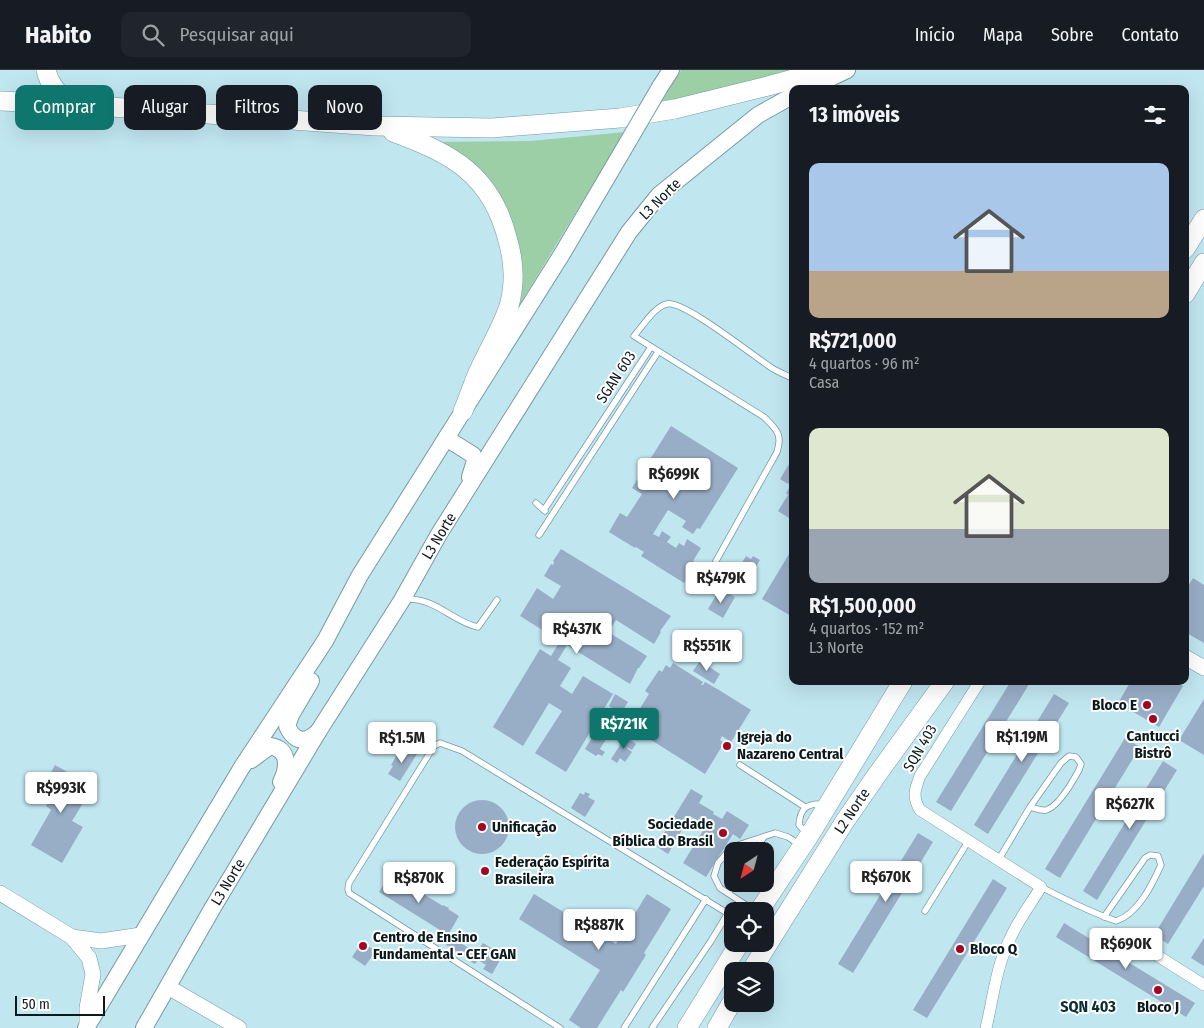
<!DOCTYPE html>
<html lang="pt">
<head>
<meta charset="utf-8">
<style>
	body { margin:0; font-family:"Fira Sans Condensed",sans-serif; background:#20242c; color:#f1f3f6; height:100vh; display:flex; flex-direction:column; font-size:19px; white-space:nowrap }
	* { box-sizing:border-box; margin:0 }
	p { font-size:16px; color:#9ea1a6 }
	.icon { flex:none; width:28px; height:28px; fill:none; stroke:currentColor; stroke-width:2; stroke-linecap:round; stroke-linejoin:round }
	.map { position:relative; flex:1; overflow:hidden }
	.drawer { position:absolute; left:789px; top:15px; width:400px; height:600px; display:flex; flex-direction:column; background:#171b24; border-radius:10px; box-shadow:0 5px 20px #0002 }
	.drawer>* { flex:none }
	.banner { position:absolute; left:15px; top:15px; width:475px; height:45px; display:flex; gap:10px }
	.needle { width:32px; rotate:216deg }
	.controls { position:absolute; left:724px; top:772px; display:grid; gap:10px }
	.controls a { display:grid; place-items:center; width:50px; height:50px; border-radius:10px; background:#171b24; box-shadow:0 5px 20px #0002; font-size:25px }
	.scale { position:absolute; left:15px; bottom:12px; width:90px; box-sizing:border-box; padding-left:5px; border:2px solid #0b1a1d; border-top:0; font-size:14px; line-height:18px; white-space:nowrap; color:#0b1a1d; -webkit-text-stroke:4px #fff; paint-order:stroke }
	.price { position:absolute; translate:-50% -42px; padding:0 11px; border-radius:5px; background:#fff; color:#222; font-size:16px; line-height:32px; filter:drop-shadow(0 1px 2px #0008) }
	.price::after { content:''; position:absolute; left:50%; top:30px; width:15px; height:11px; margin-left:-8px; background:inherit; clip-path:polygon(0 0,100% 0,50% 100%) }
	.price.current { background:#0f766e; color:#fff }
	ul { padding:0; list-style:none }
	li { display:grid; align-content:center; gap:10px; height:265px; padding:0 20px }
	li span { display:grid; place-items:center; height:155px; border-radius:10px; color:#555 }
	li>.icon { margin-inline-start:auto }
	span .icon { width:90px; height:90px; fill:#fffc; stroke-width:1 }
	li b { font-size:21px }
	h2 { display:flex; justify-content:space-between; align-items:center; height:60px; padding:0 20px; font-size:21px }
	.chip { padding:0 18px; border-radius:10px; background:#171b24; box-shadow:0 5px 20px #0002; font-size:18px; line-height:45px }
	.chip.current { background:#0f766e; color:#fff }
	header { display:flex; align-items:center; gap:30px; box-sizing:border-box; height:70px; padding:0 25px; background:#171b24; border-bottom:1px solid #363941 }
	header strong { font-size:24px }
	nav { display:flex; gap:28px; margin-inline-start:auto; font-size:18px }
	.search { width:350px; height:45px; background:#20242c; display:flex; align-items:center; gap:12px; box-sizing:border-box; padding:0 18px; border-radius:10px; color:#9ea1a6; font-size:19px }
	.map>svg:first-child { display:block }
</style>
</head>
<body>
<header>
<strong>Habito</strong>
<div class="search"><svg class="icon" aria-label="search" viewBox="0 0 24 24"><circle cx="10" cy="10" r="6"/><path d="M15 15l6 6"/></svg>Pesquisar aqui</div>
<nav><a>Início</a><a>Mapa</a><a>Sobre</a><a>Contato</a></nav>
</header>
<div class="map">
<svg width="1204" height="958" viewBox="0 0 1204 958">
	<rect width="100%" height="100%" fill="#c0e6f0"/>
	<g fill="#9ccfa5">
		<polygon points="681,0 812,0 658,38"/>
		<polygon points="625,62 518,237 503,140 425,72 531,71"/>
	</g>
	<g fill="#98aec6">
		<polygon points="671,356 738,398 700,459 697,458 693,464 682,457 686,451 668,440 653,464 659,467 662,461 671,467 667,472 676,478 679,473 684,476 687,469 701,478 693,491 696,493 684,513 641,486 644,482 636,477 635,478 609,462 620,443 627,447 642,424 632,418"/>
		<polygon points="791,391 792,392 792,407 788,414 780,409"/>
		<polygon points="790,417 792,418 792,450 778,441 788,425 786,423"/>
		<polygon points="561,479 671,546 660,561 661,562 654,574 616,550 608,562 647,586 639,598 638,598 630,614 567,575 558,590 571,598 560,616 572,624 583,606 613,624 566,702 535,683 562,641 549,633 523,676 493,657 540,579 551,586 560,571 520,546 537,518 553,529 555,526 561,516 544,506 551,494 553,495 554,492 553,491"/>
		<polygon points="792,479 792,544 791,546 762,529"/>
		<polygon points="746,486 751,489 753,486 760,490 744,517 727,508 731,502 735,504"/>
		<polygon points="1193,508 1204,515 1204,573 1185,562 1185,521"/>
		<polygon points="718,522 726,526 728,523 735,527 723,548 708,539"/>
		<polygon points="700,591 720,604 714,614 693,601"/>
		<polygon points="673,593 703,612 701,615 703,615 705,612 719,620 751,640 731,672 722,666 720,670 724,673 705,704 629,656 649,624 645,621 659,600 662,602 666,595 670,598"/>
		<polygon points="1011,611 1031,611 951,741 936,732"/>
		<polygon points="1131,611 1175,611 1183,616 1159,657 1118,633"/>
		<polygon points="615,624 628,632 621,643 609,636"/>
		<polygon points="1054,624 1069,633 988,764 974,755"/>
		<polygon points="1204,629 1204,685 1179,670"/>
		<polygon points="608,642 619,648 600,679 605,682 602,686 598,684 596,686 585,679"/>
		<polygon points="624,665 636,674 632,680 627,677 627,678 632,682 625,692 620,688 617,693 611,689 624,669 622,668"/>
		<polygon points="1125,668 1140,677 1060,808 1045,799"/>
		<polygon points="405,677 417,684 400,711 388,704 393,696 391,695 397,685 400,686"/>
		<polygon points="1163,691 1177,700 1097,830 1083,821"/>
		<polygon points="55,695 87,713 81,725 86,728 72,751 83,757 62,793 31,775 51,740 46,736 52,725 42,719"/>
		<polygon points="691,719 703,726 699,733 714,742 713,744 722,749 727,741 749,755 740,769 733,764 706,807 683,793 706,756 690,746 668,784 656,776"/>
		<polygon points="585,722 590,724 588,727 595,731 585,747 571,738 580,723 584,725"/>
		<circle cx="482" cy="757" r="27"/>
		<polygon points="918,763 933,772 853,903 838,894"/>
		<polygon points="1204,783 1204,816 1168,874 1154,865"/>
		<polygon points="390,804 405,812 405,811 410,814 410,816 443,836 443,835 449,838 448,839 459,846 448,865 379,822"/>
		<polygon points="993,809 1007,818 927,948 913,940"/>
		<polygon points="534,824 616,874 647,824 671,839 644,883 646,885 623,922 621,920 597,958 581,958 569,950 600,900 519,849"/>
		<polygon points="1064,853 1195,933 1186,947 1056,867"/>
		<polygon points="450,867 474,881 469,889 446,875"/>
		<polygon points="1204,868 1204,896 1191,888"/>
		<polygon points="362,872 376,881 365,896 352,887"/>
		<polygon points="483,873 503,885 492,904 483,899 486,895 478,890 475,894 471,892"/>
	</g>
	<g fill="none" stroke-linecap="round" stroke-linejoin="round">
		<g stroke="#769aa3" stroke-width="7">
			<g id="service">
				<polyline points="536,433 545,441"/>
				<polyline points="544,440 651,277"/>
				<polyline points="539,465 658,282"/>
				<path d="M716,491L777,382C783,364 776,359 764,347L634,266C642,257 655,236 667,234C684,230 753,286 772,298C778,302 786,305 792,308"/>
				<path d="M406,529C436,528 453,552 478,557L497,530"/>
				<polyline points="740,695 805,737"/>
				<path d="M807,764L799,755C800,738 807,733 823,734"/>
				<polyline points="754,781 764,767"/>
				<path d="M999,789L1030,737L1061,693L1069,686L1076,687L1081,694L1079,700C1073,711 1058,737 1046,740C1041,741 1035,738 1030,737"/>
				<path d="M1041,817C1066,830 1090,842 1116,851C1138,844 1152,815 1161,795L1158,786L1150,785L1145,788L1104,847"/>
				<polyline points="728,823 734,814"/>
				<polyline points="755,841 720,818 714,806 718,793 732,777 775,763 788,767 800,775"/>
				<polyline points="925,841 969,770"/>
				<polyline points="560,958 349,823 348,819 349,813 434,676 440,673 462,681 732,846"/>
				<polyline points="624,958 706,829"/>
				<polyline points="652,958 711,871 728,843"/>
			</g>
		</g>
		<g stroke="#769aa3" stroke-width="12">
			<g id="minor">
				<path d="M980,611L920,706C915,719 912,727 920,740L1041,817C1030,835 1017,852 1009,871C996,898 993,929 986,958"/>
				<polyline points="1150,881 1204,915"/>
			</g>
		</g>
		<g stroke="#769aa3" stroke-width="16">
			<g id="tertiary">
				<polyline points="1185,587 1204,598"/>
				<polyline points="0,823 72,867 89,888 93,904 87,938 87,955"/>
				<polyline points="72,867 101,871 141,865"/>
				<polyline points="168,917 239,958"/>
			</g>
		</g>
		<g stroke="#769aa3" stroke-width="18">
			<g id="secondary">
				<polyline points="660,17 671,0"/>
				<polyline points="807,19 847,0"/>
				<polyline points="446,368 473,385 475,391 470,407"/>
				<path d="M311,611L291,645L287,656C295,673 305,673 318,662"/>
				<path d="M251,690L270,676C290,679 288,698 281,712"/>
				<polyline points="86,958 242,697 325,571 360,505 562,184 622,82"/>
				<polyline points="144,958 212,839 318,662 402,530 439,464 629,162 659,125 758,45 792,26"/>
			</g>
		</g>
		<g stroke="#769aa3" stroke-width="20">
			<g id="primary">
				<path d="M46,0C49,15 59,24 70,34"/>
				<polyline points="0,31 70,34 375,56 492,58 620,48 675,39 768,16 826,0"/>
				<path d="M393,62C453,84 492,105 508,171C514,192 515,215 509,236C501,260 487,282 477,305C472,317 468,329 463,341"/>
				<polyline points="1185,179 1204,149"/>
				<polyline points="1185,224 1204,193"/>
				<polyline points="759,841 809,766 903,611"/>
				<polyline points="751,901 845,751 879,702 945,611"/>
				<polyline points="687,958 739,874"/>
				<polyline points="717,958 732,932"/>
			</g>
		</g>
		<use href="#service" stroke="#fff" stroke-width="5.5"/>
		<use href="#minor" stroke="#fff" stroke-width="11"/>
		<use href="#tertiary" stroke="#fff" stroke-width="15"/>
		<use href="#secondary" stroke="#fff" stroke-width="16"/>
		<use href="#primary" stroke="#fff" stroke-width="19"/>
		<g stroke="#769aa3" stroke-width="18" stroke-linecap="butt">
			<polyline id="secondary-bridge" points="622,82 660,17"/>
		</g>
		<use href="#secondary-bridge" stroke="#fff" stroke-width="16"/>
	</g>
	<g fill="#a30622" stroke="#fff" stroke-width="2">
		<circle cx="1147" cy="635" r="5"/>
		<circle cx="1153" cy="649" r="5"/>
		<circle cx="727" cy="676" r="5"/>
		<circle cx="482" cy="757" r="5"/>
		<circle cx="723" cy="763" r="5"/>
		<circle cx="485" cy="801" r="5"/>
		<circle cx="363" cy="876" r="5"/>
		<circle cx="960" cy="879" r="5"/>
		<circle cx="1158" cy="920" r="5"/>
	</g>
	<g text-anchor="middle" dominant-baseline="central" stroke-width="4" stroke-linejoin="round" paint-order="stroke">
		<g font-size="15" fill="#0b1a1d" stroke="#fff">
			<text transform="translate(660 129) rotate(-45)">L3 Norte</text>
			<text transform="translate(616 307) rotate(-57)">SGAN 603</text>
			<text transform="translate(439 466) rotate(-59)">L3 Norte</text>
			<text transform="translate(920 678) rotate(-60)">SQN 403</text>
			<text transform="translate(852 741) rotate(-56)">L2 Norte</text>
			<text transform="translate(228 812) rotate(-59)">L3 Norte</text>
		</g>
		<g font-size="15" font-weight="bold" fill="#0b1a1d" stroke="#fff" text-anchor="start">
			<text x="1137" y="635" text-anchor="end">Bloco E</text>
			<text x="1153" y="666" text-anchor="middle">Cantucci<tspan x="1153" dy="17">Bistrô</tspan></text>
			<text x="737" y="667">Igreja do<tspan x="737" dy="17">Nazareno Central</tspan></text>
			<text x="713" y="754" text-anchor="end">Sociedade<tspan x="713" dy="17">Bíblica do Brasil</tspan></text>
			<text x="492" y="757">Unificação</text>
			<text x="495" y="792">Federação Espírita<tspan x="495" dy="17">Brasileira</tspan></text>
			<text x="373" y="867">Centro de Ensino<tspan x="373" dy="17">Fundamental - CEF GAN</tspan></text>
			<text x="970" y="879">Bloco Q</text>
			<text x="1158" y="937" text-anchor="middle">Bloco J</text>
		</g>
		<g font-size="16" font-weight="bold" fill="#0a2e36" stroke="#fff">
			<text x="1088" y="936">SQN 403</text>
		</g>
	</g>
</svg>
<div class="controls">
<a><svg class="needle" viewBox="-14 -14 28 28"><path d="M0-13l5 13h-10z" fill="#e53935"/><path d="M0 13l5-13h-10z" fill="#9ea1a6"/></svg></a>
<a><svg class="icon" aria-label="locate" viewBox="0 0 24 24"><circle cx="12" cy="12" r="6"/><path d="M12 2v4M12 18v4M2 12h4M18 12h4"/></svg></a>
<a><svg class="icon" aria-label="layers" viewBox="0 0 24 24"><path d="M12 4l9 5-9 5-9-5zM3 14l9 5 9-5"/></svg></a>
</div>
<div class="scale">50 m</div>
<b class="price" style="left:674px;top:430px">R$699K</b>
<b class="price" style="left:721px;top:534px">R$479K</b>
<b class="price" style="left:577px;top:585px">R$437K</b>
<b class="price" style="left:707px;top:602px">R$551K</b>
<b class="price current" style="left:624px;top:680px">R$721K</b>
<b class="price" style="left:1022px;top:693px">R$1.19M</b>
<b class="price" style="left:402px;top:694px">R$1.5M</b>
<b class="price" style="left:61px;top:744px">R$993K</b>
<b class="price" style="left:1130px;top:760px">R$627K</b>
<b class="price" style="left:886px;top:833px">R$670K</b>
<b class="price" style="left:419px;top:834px">R$870K</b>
<b class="price" style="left:599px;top:881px">R$887K</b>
<b class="price" style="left:1126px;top:900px">R$690K</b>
<div class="banner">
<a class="chip current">Comprar</a>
<a class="chip">Alugar</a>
<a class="chip">Filtros</a>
<a class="chip">Novo</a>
</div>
<section class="drawer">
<h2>13 imóveis<svg class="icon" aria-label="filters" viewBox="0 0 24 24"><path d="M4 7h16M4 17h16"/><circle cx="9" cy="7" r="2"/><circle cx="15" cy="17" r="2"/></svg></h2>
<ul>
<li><span style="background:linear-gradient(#a9c7e8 70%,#b9a48a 0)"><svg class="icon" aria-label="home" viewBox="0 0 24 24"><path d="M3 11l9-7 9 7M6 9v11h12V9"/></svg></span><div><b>R$721,000</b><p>4 quartos · 96 m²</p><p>Casa</p></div></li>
<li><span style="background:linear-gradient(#dfe7d0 65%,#9aa5b1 0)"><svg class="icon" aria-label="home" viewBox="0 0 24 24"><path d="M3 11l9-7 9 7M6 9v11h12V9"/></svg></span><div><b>R$1,500,000</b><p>4 quartos · 152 m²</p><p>L3 Norte</p></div></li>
</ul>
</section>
</div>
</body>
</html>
